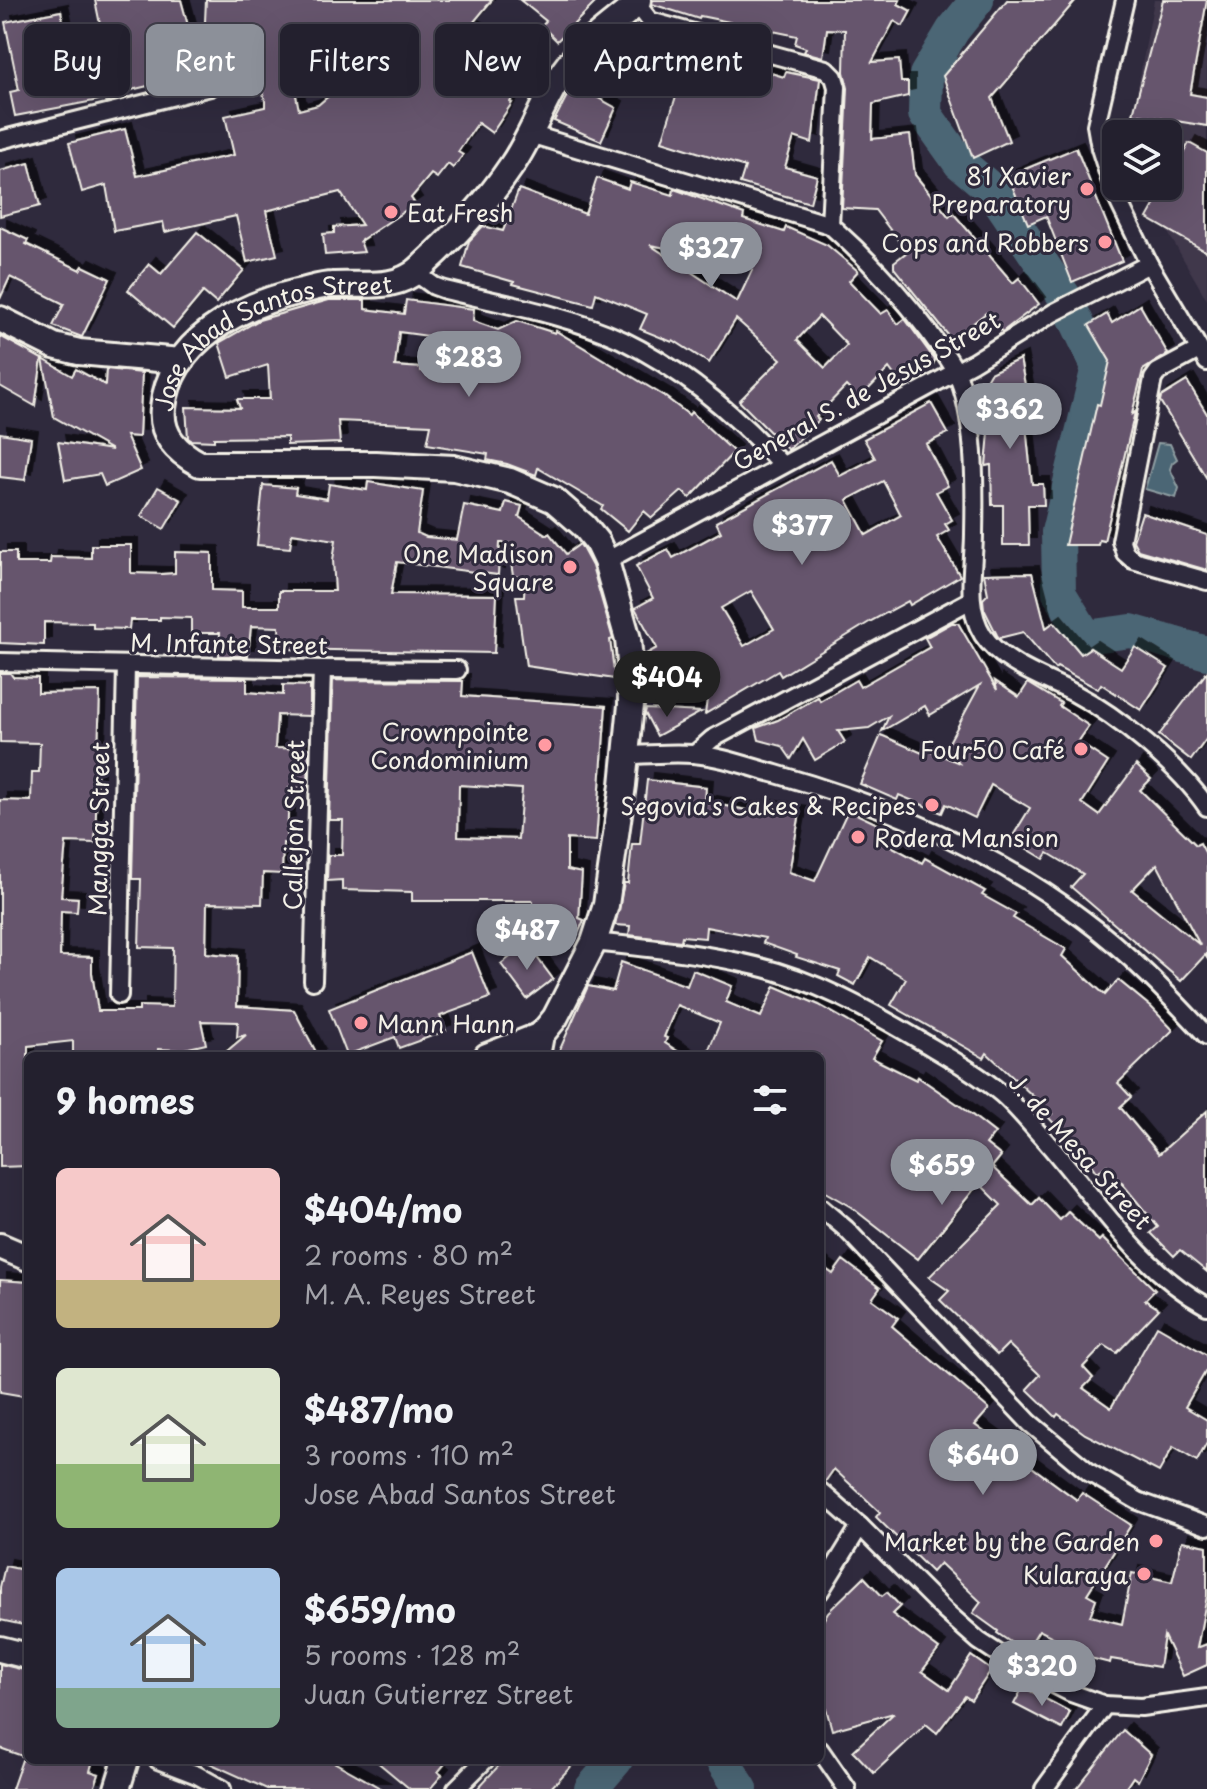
<!DOCTYPE html>
<html lang="en">
<head>
<meta charset="utf-8">
<style>
	body { margin:0; font-family:"Playpen Sans",sans-serif; background:#2f2d3a; color:#f1f3f6; height:100vh; display:flex; flex-direction:column; font-size:30px; white-space:nowrap }
	* { box-sizing:border-box; margin:0 }
	p { font-size:26px; color:#a3a3aa }
	.icon { flex:none; width:44px; height:44px; fill:none; stroke:currentColor; stroke-width:2; stroke-linecap:round; stroke-linejoin:round }
	.map { position:relative; flex:1; overflow:hidden }
	.drawer { position:absolute; left:24px; top:1052px; width:800px; height:712px; display:flex; flex-direction:column; background:#23202e; border-radius:12px; box-shadow:0 8px 32px #0002,0 0 0 2px #403e4a }
	.drawer>* { flex:none }
	.banner { position:absolute; left:24px; top:24px; width:800px; height:72px; display:flex; gap:16px }
	.buttons { position:absolute; left:1102px; top:120px; display:grid; gap:16px }
	.buttons a { display:grid; place-items:center; width:80px; height:80px; border-radius:12px; background:#23202e; box-shadow:0 8px 32px #0002,0 0 0 2px #403e4a; font-size:40px }
	.price { position:absolute; translate:-50% -68px; padding:0 18px; border-radius:28px; background:#8c9099; color:#fff; font-size:26px; line-height:52px; filter:drop-shadow(0 2px 4px #0008) }
	.price::after { content:''; position:absolute; left:50%; top:48px; width:24px; height:18px; margin-left:-12px; background:inherit; clip-path:polygon(0 0,100% 0,50% 100%) }
	.price.current { background:#222; color:#fff }
	ul { padding:0; list-style:none }
	li { display:flex; align-items:center; gap:24px; height:200px; padding:0 32px }
	li span { display:grid; place-items:center; flex:none; width:224px; height:160px; border-radius:12px; color:#555 }
	li>.icon { margin-inline-start:auto }
	span .icon { width:96px; height:96px; fill:#fffc; stroke-width:1 }
	li b { font-size:34px }
	h2 { display:flex; justify-content:space-between; align-items:center; height:96px; padding:0 32px; font-size:34px }
	.tag { padding:0 28px; border-radius:12px; background:#23202e; box-shadow:0 8px 32px #0002,0 0 0 2px #403e4a; font-size:28px; line-height:72px }
	.tag.current { background:#8c9099; color:#fff }
	.map>svg:first-child { display:block }
</style>
</head>
<body>
<div class="map">
<svg width="1207" height="1789" viewBox="0 0 1207 1789">
	<defs>
		<filter id="shadow"><feDropShadow dx="7" dy="-7" stdDeviation="0" flood-color="#0009"/></filter>
	</defs>
	<rect width="100%" height="100%" fill="#2f2a3d"/>
	<filter id="ink" filterUnits="userSpaceOnUse"><feTurbulence type="fractalNoise" baseFrequency=".0125" numOctaves="2"/><feDisplacementMap in="SourceGraphic" scale="16" xChannelSelector="R" yChannelSelector="G"/><feConvolveMatrix kernelMatrix="1 2 1 2 8 2 1 2 1" color-interpolation-filters="sRGB"/></filter>
	<g filter="url(#ink)">
		<polygon fill="#40374b" points="1154,0 1207,0 1207,300 1141,186 1168,186 1168,134 1131,134 1130,130"/>
		<polygon fill="#4c6674" stroke="#8f9ea2" stroke-width="2" points="1158,443 1170,444 1177,459 1172,463 1170,469 1179,488 1176,498 1145,489"/>
		<g fill="none" stroke-linecap="round" stroke-linejoin="round">
			<g stroke="#4c6674" stroke-width="34">
				<polyline points="977,0 953,30 926,75 925,114 960,163 992,190 1066,299 1098,367 1058,532 1059,593 1086,637 1131,631 1207,653"/>
				<polyline points="722,1760 741,1789"/>
				<polyline points="591,1789 616,1760"/>
			</g>
		</g>
		<g fill="#66546d" stroke="#f4f1e8" stroke-width="2" fill-rule="evenodd" filter="url(#shadow)">
			<polygon points="95,0 181,0 201,73 119,93 120,96 15,116 10,92 19,90 5,22 61,11 75,82 116,74 107,39 103,39"/>
			<path d="M206,0H492L473,23L468,25L534,62L510,102L512,103L492,133L478,123L458,152L463,155L453,168L448,164L437,178L431,174L411,198L415,204L360,241L364,252L325,255L323,234L334,233V227L362,225L340,192L266,211L277,255L247,262L236,216L165,232L163,222L114,231L106,185L82,192L69,143L125,129L137,176L234,155L225,116L265,107V101L253,52L203,64ZM286,47L375,57L318,105L299,110Z"/>
			<polygon points="520,0 598,0 557,41 542,26 546,21"/>
			<polygon points="653,0 900,0 898,4 911,11 903,26 894,21 872,62 899,60 901,82 908,82 908,96 873,104 872,139 910,135 915,175 949,217 953,213 1013,283 1019,278 1039,304 1002,332 986,313 952,340 894,268 894,262 907,252 875,210 842,208 848,88 844,72 845,30 827,29 823,57 804,52 806,48 795,44 797,36 700,16 699,19 652,4"/>
			<polygon points="1007,0 1076,0 992,98 1009,141 973,158 943,76"/>
			<polygon points="1163,0 1207,0 1190,94 1207,97 1207,126 1133,114"/>
			<polygon points="628,38 695,59 697,51 784,77 786,72 820,79 812,143 794,137 785,167 817,176 810,203 740,183 745,167 662,141 681,80 646,69 639,92 614,84"/>
			<polygon points="573,84 616,108 601,141 554,121"/>
			<polygon points="1189,143 1207,153 1207,252 1147,218 1165,186 1168,186 1168,181"/>
			<polygon points="1076,148 1122,261 1072,282 1046,216 1028,224 1008,176"/>
			<polygon points="29,163 40,206 0,216 0,171"/>
			<path d="M597,178L628,189L630,182L673,195L674,189L744,214L743,219L784,232L786,227L827,245L858,271L849,281L881,314L888,310L898,324L905,319L935,360L932,367L903,387L889,368L859,399L846,386L816,417L819,420L788,450L739,401L781,359L736,319L709,363L673,340L672,342L640,329L647,314L596,293L593,305L513,284L514,282L462,267L469,241L483,226L503,231L519,189L585,214ZM650,245L711,256L712,247L749,258L747,263L754,266L737,302ZM819,316L847,345L825,368L797,340Z"/>
			<polygon points="0,227 28,240 26,244 80,270 83,266 110,279 82,337 53,326 64,304 10,277 0,299"/>
			<polygon points="197,232 244,270 216,303 203,292 173,328 128,290 149,264 161,274"/>
			<path d="M329,300H365V309L404,314L406,300L474,309L473,321L498,330L517,321L555,333L556,331L664,396L689,415L691,412L734,452L690,498L682,491L652,518L644,511L628,531L601,509L603,506L538,468L536,475L507,464L487,460L488,454L427,444L431,425L338,421L340,443L287,445V437L214,438V441L191,440L188,438L186,407L240,408L237,399H270L268,365L230,377L219,343L259,320ZM399,332L472,342L460,379L421,371V368L395,366Z"/>
			<polygon points="1140,305 1168,354 1143,370 1132,414 1135,412 1104,541 1099,540 1098,545 1065,545 1097,404 1100,405 1110,361 1089,325 1107,314 1112,323"/>
			<polygon points="0,336 42,359 35,406 0,386"/>
			<polygon points="43,359 72,376 76,369 105,385 106,369 142,373 139,437 126,436 141,470 105,486 100,474 65,480 58,442 112,450 54,417"/>
			<polygon points="1020,359 1031,416 1025,416 1032,484 1043,484 1044,505 1028,505 1029,545 1003,545 1003,505 992,505 991,465 986,466 989,432 982,387 990,373"/>
			<polygon points="1187,381 1207,414 1207,479 1160,401 1161,397"/>
			<path d="M931,403L948,433L926,444L948,486L936,492L952,520L945,524L949,530L937,537L960,576L910,605L908,601L871,621L781,676L778,671L705,714L708,692L663,685L646,654L657,648L635,608L653,598L636,566L668,549L673,558L721,532L716,522L831,460L840,476L875,458L864,439ZM883,481L901,515L866,535L847,500ZM751,591L774,629L744,646L721,608Z"/>
			<polygon points="0,433 31,438 25,480 0,477"/>
			<polygon points="368,482 423,491 417,533 426,537 457,540 464,505 503,513 506,502 522,506 519,517 547,535 549,533 566,554 580,544 592,566 613,639 610,640 615,679 526,666 516,596 524,596 525,578 513,576 508,543 500,543 498,575 397,562 391,594 497,595 494,653 280,649 279,627 251,626 248,656 219,656 220,633 191,633 191,618 160,617 160,620 130,620 129,629 93,628 93,623 44,622 44,645 0,643 0,552 16,552 16,563 50,563 51,557 91,558 91,545 131,545 131,573 162,574 175,573 175,552 212,553 212,590 242,591 242,607 279,607 279,591 335,591 333,560 336,540 292,533 290,548 257,545 263,485 296,488 295,494 327,499 329,484 367,490"/>
			<polygon points="158,487 181,500 164,529 141,516"/>
			<polygon points="1142,513 1207,535 1207,570 1138,550 1133,541"/>
			<polygon points="1032,573 1046,628 1054,622 1081,654 1090,648 1121,668 1135,647 1168,668 1141,710 1101,684 1098,689 1057,667 1055,669 1023,632 999,638 997,635 984,609 983,599 988,594 984,574"/>
			<path d="M952,623H958L997,690L995,681L1019,697L1028,683L1061,703L1059,706L1089,726L1078,742L1108,762L1082,803L1099,815L1136,765L1151,779L1140,790L1196,845L1200,843L1207,856V958L1205,955L1181,981L1071,887L1083,874L1048,853L1044,859L1011,839L1030,808L991,785L975,818L946,804L942,813L899,795L897,800L860,784L881,735L922,753L924,748L959,763L948,744L980,685L930,715L925,706L882,731L889,716L869,728L838,731L845,742L815,760L803,739L791,759L782,746L759,740L756,728L778,720L818,697L820,701L856,680L860,687L930,647L925,638ZM1157,864L1200,945L1132,890Z"/>
			<polygon points="1207,672 1207,738 1191,760 1159,735"/>
			<polygon points="0,673 10,673 13,677 38,678 38,693 100,692 95,843 66,842 61,897 78,898 77,912 61,911 60,956 92,957 92,973 98,1011 139,1011 139,1006 172,1007 173,948 139,947 141,879 132,879 137,677 247,678 247,692 283,695 283,685 310,686 310,716 277,715 275,748 309,749 308,788 289,788 287,843 283,843 282,874 263,873 262,904 207,903 206,953 238,956 237,1006 294,1010 318,1056 221,1056 246,1035 237,1037 238,1022 201,1021 206,1044 180,1050 158,1049 158,1054 73,1056 73,1041 28,1046 28,1166 0,1167 0,800 31,801 32,772 39,772 40,743 0,742"/>
			<path d="M333,680L463,681L462,696L606,706L596,841L567,839V870L582,873L579,918L584,920L578,934L541,931L549,909L533,908V901H412V892L342,890V880L327,881L328,855H342L343,820H329ZM459,785L522,789L518,839L458,837Z"/>
			<polygon points="646,709 701,712 657,736 645,713"/>
			<polygon points="647,780 706,787 705,802 757,812 759,805 800,813 789,872 815,881 848,810 886,828 880,840 922,863 925,858 985,891 982,895 1016,914 1013,918 1066,949 1062,956 1105,995 1118,980 1151,1007 1173,1030 1118,1083 1131,1097 1120,1107 1159,1154 1207,1111 1207,1272 1180,1250 1174,1256 1151,1233 1158,1227 1107,1165 1097,1173 1087,1159 1048,1117 1052,1114 987,1053 984,1058 891,1005 906,979 870,957 855,985 838,976 840,971 796,957 797,955 763,943 765,938 706,927 705,938 682,936 681,941 629,935 630,926 615,925 624,883 628,883 632,844 640,844"/>
			<polygon points="527,944 553,979 527,999 501,964"/>
			<polygon points="472,952 490,998 440,1016 446,1031 399,1048 395,1037 347,1055 329,1009"/>
			<polygon points="621,962 687,986 693,970 732,986 726,1002 761,1017 775,986 819,1005 882,1041 872,1058 916,1080 918,1077 963,1108 995,1133 986,1144 1001,1156 992,1167 1032,1205 1039,1198 1060,1220 1068,1212 1099,1241 1102,1238 1155,1290 1145,1300 1159,1309 1117,1353 1104,1345 1083,1367 1093,1378 1083,1388 1111,1408 1157,1326 1207,1355 1207,1369 1185,1407 1207,1420 1207,1443 1197,1461 1173,1447 1159,1472 1085,1434 1058,1414 1056,1417 1027,1389 1040,1375 1008,1344 997,1355 940,1300 949,1291 929,1277 1001,1205 979,1183 918,1259 851,1207 820,1189 820,1056 706,1056 720,1023 677,1005 664,1037 667,1038 665,1043 685,1056 557,1056 588,986 613,991"/>
			<polygon points="843,1260 880,1288 872,1299 898,1318 892,1326 989,1409 975,1425 1077,1500 1082,1493 1131,1525 1087,1594 1096,1599 1090,1616 1122,1624 1132,1573 1172,1582 1182,1541 1207,1546 1207,1596 1197,1648 1207,1644 1207,1665 1183,1676 1164,1636 1159,1667 1111,1659 1110,1663 1078,1655 1076,1661 1060,1652 1065,1643 1039,1630 1025,1652 997,1633 998,1631 973,1613 981,1602 940,1563 932,1572 876,1517 880,1512 834,1469 825,1482 820,1480 820,1265 833,1274"/>
			<polygon points="0,1280 28,1282 28,1378 24,1396 0,1392"/>
			<polygon points="5,1566 28,1571 28,1626 0,1620 0,1587"/>
			<polygon points="864,1577 882,1596 887,1592 900,1606 892,1614 939,1649 922,1671 949,1690 971,1656 991,1670 971,1700 965,1696 937,1733 926,1724 874,1773 853,1751 894,1713 832,1730 824,1701 820,1702 820,1626 828,1612"/>
			<polygon points="0,1664 28,1671 28,1758 0,1748"/>
			<polygon points="1023,1687 1070,1712 1062,1729 1014,1704"/>
			<polygon points="1123,1730 1151,1755 1138,1781 1133,1777 1125,1789 1076,1789"/>
			<polygon points="22,1760 93,1760 90,1771 99,1774 94,1789 12,1789"/>
			<polygon points="330,1760 382,1789 267,1789 205,1761"/>
			<polygon points="375,1760 448,1760 438,1772 442,1775 430,1789 410,1789"/>
			<polygon points="504,1760 577,1760 550,1789 477,1789"/>
		</g>
		<g fill="none" stroke-linecap="round" stroke-linejoin="round">
			<g stroke="#f4f1e8" stroke-width="22">
				<g id="street">
					<polyline points="1125,0 1096,125 1100,148 1114,192 1149,264 1207,362"/>
					<polyline points="637,4 650,21 826,69 834,77 837,87 830,225"/>
					<path d="M530,134L830,225C867,258 899,292 929,332C938,345 949,358 956,372C976,415 975,487 974,534C974,567 964,605 983,635C1002,664 1045,678 1074,693C1119,717 1179,766 1207,807"/>
					<polyline points="0,140 210,87"/>
					<path d="M416,273L434,286L445,290C504,304 567,315 622,340C682,369 736,415 781,464"/>
					<polyline points="1199,350 1158,372 1153,379 1121,541 1125,553 1133,560 1207,581"/>
					<polyline points="606,561 972,363 1053,313 1149,264"/>
					<polyline points="0,662 322,669 457,670"/>
					<polyline points="695,754 712,739 971,600"/>
					<path d="M626,755C648,755 671,752 693,754C721,756 750,767 776,774C885,805 992,850 1083,919C1129,953 1168,994 1207,1036"/>
					<path d="M594,942C649,948 703,953 756,966C815,980 869,1010 921,1041C948,1057 977,1073 1002,1094C1017,1107 1030,1124 1043,1138C1095,1196 1137,1268 1207,1306"/>
					<polyline points="313,981 322,669"/>
					<polyline points="119,995 126,665"/>
					<polyline points="820,1207 846,1229 1030,1423 1090,1473 1138,1501 1207,1526"/>
					<polyline points="820,1491 860,1526 945,1611 979,1641 1016,1665 1071,1693 1105,1705 1141,1707 1207,1698"/>
					<polyline points="820,1591 860,1526"/>
					<polyline points="820,1750 847,1789"/>
					<polyline points="158,1760 197,1775 222,1789"/>
					<polyline points="456,1789 485,1760"/>
					<polyline points="1044,1789 1105,1705"/>
				</g>
			</g>
			<g stroke="#f4f1e8" stroke-width="30">
				<g id="secondary">
					<polyline points="0,319 54,346 79,352 181,361"/>
					<polyline points="487,1056 541,1035"/>
					<path id="s1" d="M537,1056L541,1035L555,1018L594,942L606,905L623,785L631,705V674L628,639L606,561L597,542L584,526L554,500L510,481L454,468L375,464H200C177,452 160,435 163,408C170,341 239,306 297,292C308,290 321,285 332,285C362,283 395,291 419,269C451,240 488,201 512,165C534,133 545,94 569,64C588,41 614,23 637,4L638,0"/>
					<polyline points="0,1246 28,1258"/>
					<polyline points="0,1649 28,1656"/>
					<polyline points="117,1789 126,1760"/>
				</g>
			</g>
			<use href="#street" stroke="#2f2a3d" stroke-width="16"/>
			<use href="#secondary" stroke="#2f2a3d" stroke-width="24"/>
		</g>
	</g>
	<g fill="#ff9aa2" stroke="#2f2a3d" stroke-width="3">
		<circle cx="1087" cy="189" r="8"/>
		<circle cx="391" cy="212" r="8"/>
		<circle cx="1105" cy="242" r="8"/>
		<circle cx="570" cy="567" r="8"/>
		<circle cx="545" cy="745" r="8"/>
		<circle cx="1081" cy="749" r="8"/>
		<circle cx="932" cy="805" r="8"/>
		<circle cx="858" cy="837" r="8"/>
		<circle cx="361" cy="1023" r="8"/>
		<circle cx="1156" cy="1541" r="8"/>
		<circle cx="1144" cy="1574" r="8"/>
	</g>
	<g text-anchor="middle" dominant-baseline="central" stroke-width="6" stroke-linejoin="round" paint-order="stroke">
		<g font-size="24" fill="#f4f1e8" stroke="#2f2a3d" text-anchor="end">
			<text x="1071" y="175">81 Xavier<tspan x="1071" dy="28">Preparatory</tspan></text>
			<text x="407" y="212" text-anchor="start">Eat Fresh</text>
			<text x="1089" y="242">Cops and Robbers</text>
			<text x="554" y="553">One Madison<tspan x="554" dy="28">Square</tspan></text>
			<text x="529" y="731">Crownpointe<tspan x="529" dy="28">Condominium</tspan></text>
			<text x="1065" y="749">Four50 Café</text>
			<text x="916" y="805">Segovia's Cakes &amp; Recipes</text>
			<text x="874" y="837" text-anchor="start">Rodera Mansion</text>
			<text x="377" y="1023" text-anchor="start">Mann Hann</text>
			<text x="1140" y="1541">Market by the Garden</text>
			<text x="1128" y="1574">Kularaya</text>
		</g>
		<g font-size="24" fill="#f4f1e8" stroke="#2f2a3d">
			<text stroke="none"><textPath href="#s1" startOffset="1170">Jose Abad Santos Street</textPath></text>
			<text transform="translate(866 390) rotate(-29)">General S. de Jesus Street</text>
			<text transform="translate(229 643) rotate(1)">M. Infante Street</text>
			<text transform="translate(293 825) rotate(-89)">Callejon Street</text>
			<text transform="translate(98 829) rotate(-89)">Mangga Street</text>
			<text transform="translate(1081 1151) rotate(48)">J. de Mesa Street</text>
		</g>
	</g>
</svg>
<div class="buttons">
<a><svg class="icon" aria-label="layers" viewBox="0 0 24 24"><path d="M12 4l9 5-9 5-9-5zM3 14l9 5 9-5"/></svg></a>
</div>
<b class="price" style="left:711px;top:290px">$327</b>
<b class="price" style="left:469px;top:399px">$283</b>
<b class="price" style="left:1010px;top:451px">$362</b>
<b class="price" style="left:802px;top:567px">$377</b>
<b class="price current" style="left:667px;top:719px">$404</b>
<b class="price" style="left:527px;top:972px">$487</b>
<b class="price" style="left:942px;top:1207px">$659</b>
<b class="price" style="left:983px;top:1497px">$640</b>
<b class="price" style="left:1042px;top:1708px">$320</b>
<div class="banner">
<a class="tag">Buy</a>
<a class="tag current">Rent</a>
<a class="tag">Filters</a>
<a class="tag">New</a>
<a class="tag">Apartment</a>
</div>
<section class="drawer">
<h2>9 homes<svg class="icon" aria-label="filters" viewBox="0 0 24 24"><path d="M4 7h16M4 17h16"/><circle cx="9" cy="7" r="2"/><circle cx="15" cy="17" r="2"/></svg></h2>
<ul>
<li><span style="background:linear-gradient(#f6c9c9 70%,#c2b280 0)"><svg class="icon" aria-label="home" viewBox="0 0 24 24"><path d="M3 11l9-7 9 7M6 9v11h12V9"/></svg></span><div><b>$404/mo</b><p>2 rooms · 80 m²</p><p>M. A. Reyes Street</p></div></li>
<li><span style="background:linear-gradient(#dfe7d0 60%,#8fb573 0)"><svg class="icon" aria-label="home" viewBox="0 0 24 24"><path d="M3 11l9-7 9 7M6 9v11h12V9"/></svg></span><div><b>$487/mo</b><p>3 rooms · 110 m²</p><p>Jose Abad Santos Street</p></div></li>
<li><span style="background:linear-gradient(#a9c7e8 75%,#7fa58c 0)"><svg class="icon" aria-label="home" viewBox="0 0 24 24"><path d="M3 11l9-7 9 7M6 9v11h12V9"/></svg></span><div><b>$659/mo</b><p>5 rooms · 128 m²</p><p>Juan Gutierrez Street</p></div></li>
</ul>
</section>
</div>
</body>
</html>
